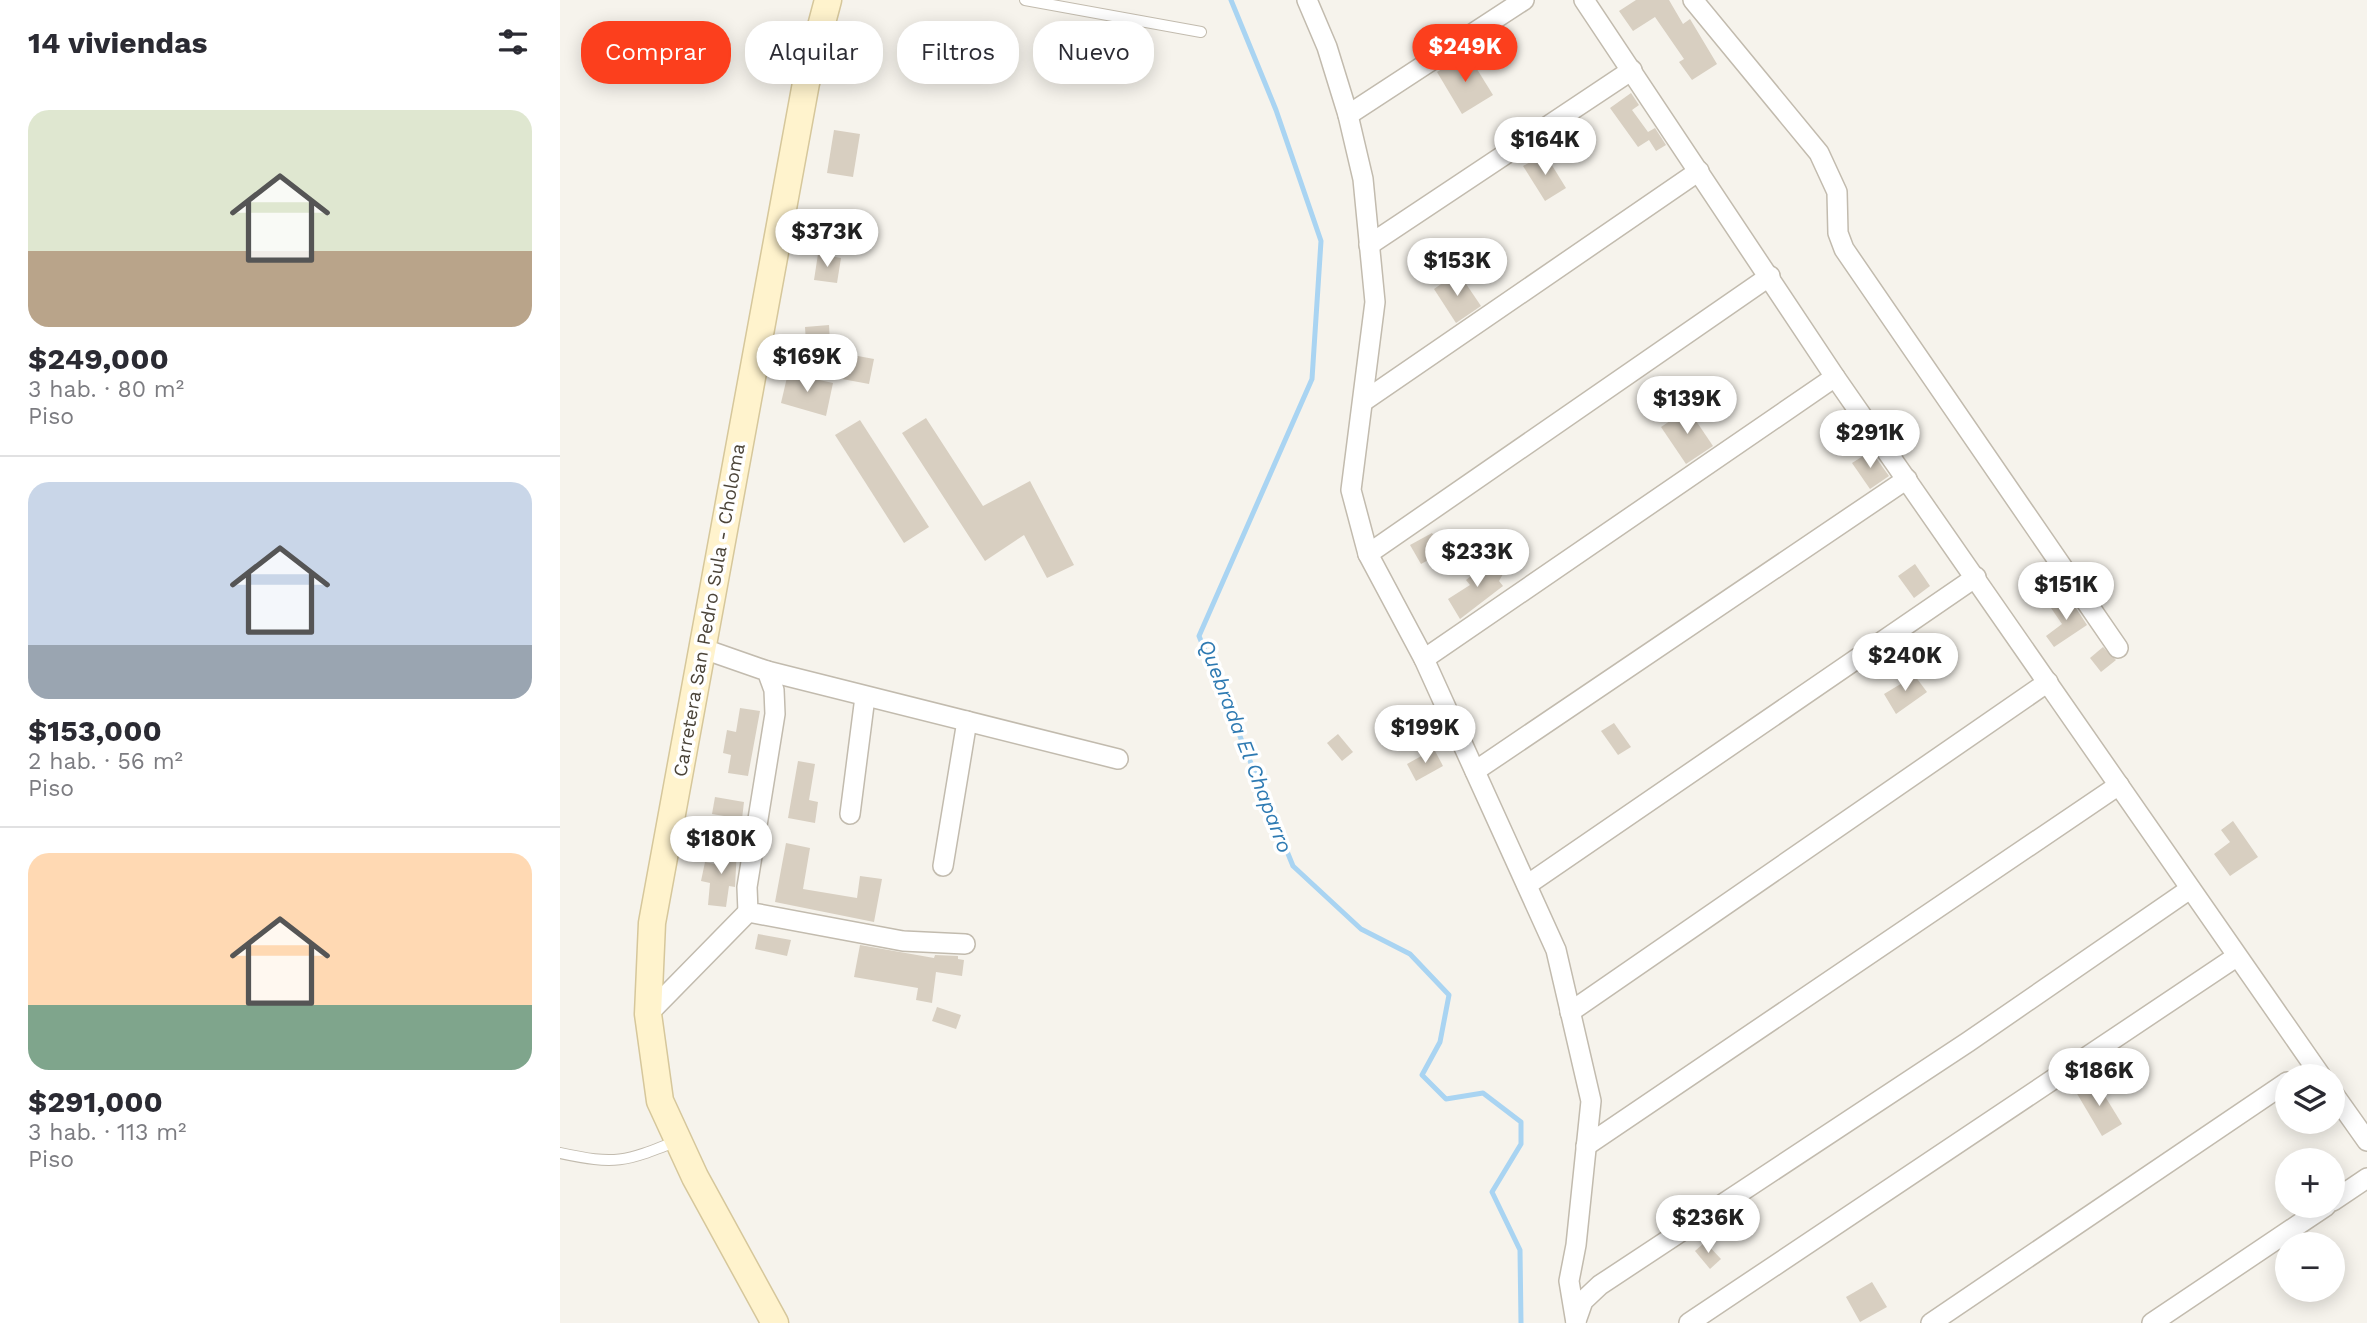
<!DOCTYPE html>
<html lang="es">
<head>
<meta charset="utf-8">
<style>
	body { margin:0; font-family:"Work Sans",sans-serif; background:#f7f7f7; color:#2b2b33; height:100vh; display:flex; flex-direction:column; font-size:26px; white-space:nowrap }
	* { box-sizing:border-box; margin:0 }
	p { font-size:23px; color:#7c7c81 }
	.icon { flex:none; width:38px; height:38px; fill:none; stroke:currentColor; stroke-width:2; stroke-linecap:round; stroke-linejoin:round }
	.map { position:relative; flex:1; overflow:hidden }
	.side { display:flex; flex-direction:column; background:#fff; width:560px }
	.side>* { flex:none }
	.banner { position:absolute; left:21px; top:21px; width:665px; height:63px; display:flex; gap:14px }
	.tools { position:absolute; left:1715px; top:1064px; display:grid; gap:14px }
	.tools a { display:grid; place-items:center; width:70px; height:70px; border-radius:50%; background:#fff; box-shadow:0 4px 18px #0003; font-size:35px }
	.price { position:absolute; translate:-50% -60px; padding:0 16px; border-radius:24px; background:#fff; color:#222; font-size:23px; line-height:46px; filter:drop-shadow(0 2px 4px #0008) }
	.price::after { content:''; position:absolute; left:50%; top:42px; width:21px; height:16px; margin-left:-10px; background:inherit; clip-path:polygon(0 0,100% 0,50% 100%) }
	.price.current { background:#fc3f1d; color:#fff }
	ul { padding:0; list-style:none }
	li { display:grid; align-content:center; gap:14px; height:371px; padding:0 28px }
	li+li { border-top:2px solid #e1e1e2 }
	li span { display:grid; place-items:center; height:217px; border-radius:21px; color:#555 }
	li>.icon { margin-inline-start:auto }
	span .icon { width:126px; height:126px; fill:#fffc; stroke-width:1 }
	li b { font-size:30px }
	h2 { display:flex; justify-content:space-between; align-items:center; height:84px; padding:0 28px; font-size:30px }
	.tag { padding:0 24px; border-radius:28px; background:#fff; box-shadow:0 4px 18px #0003; font-size:24px; line-height:63px }
	.tag.current { background:#fc3f1d; color:#fff }
	main { display:flex; flex:1; min-height:0 }
	.map>svg:first-child { display:block }
</style>
</head>
<body>
<main>
<section class="side">
<h2>14 viviendas<svg class="icon" aria-label="filters" viewBox="0 0 24 24"><path d="M4 7h16M4 17h16"/><circle cx="9" cy="7" r="2"/><circle cx="15" cy="17" r="2"/></svg></h2>
<ul>
<li><span style="background:linear-gradient(#dfe7d0 65%,#b9a48a 0)"><svg class="icon" aria-label="home" viewBox="0 0 24 24"><path d="M3 11l9-7 9 7M6 9v11h12V9"/></svg></span><div><b>$249,000</b><p>3 hab. · 80 m²</p><p>Piso</p></div></li>
<li><span style="background:linear-gradient(#c9d6e8 75%,#9aa5b1 0)"><svg class="icon" aria-label="home" viewBox="0 0 24 24"><path d="M3 11l9-7 9 7M6 9v11h12V9"/></svg></span><div><b>$153,000</b><p>2 hab. · 56 m²</p><p>Piso</p></div></li>
<li><span style="background:linear-gradient(#ffd9b3 70%,#7fa58c 0)"><svg class="icon" aria-label="home" viewBox="0 0 24 24"><path d="M3 11l9-7 9 7M6 9v11h12V9"/></svg></span><div><b>$291,000</b><p>3 hab. · 113 m²</p><p>Piso</p></div></li>
</ul>
</section>
<div class="map">
<svg width="1807" height="1323" viewBox="0 0 1807 1323">
	<rect width="100%" height="100%" fill="#f6f3ec"/>
	<g fill="none" stroke-linecap="round" stroke-linejoin="round">
		<polyline stroke="#a9d4f2" stroke-width="5" points="671,0 716,110 761,241 752,379 639,636 733,866 801,929 850,954 889,995 880,1042 862,1075 886,1099 923,1093 961,1122 961,1144 932,1192 960,1250 961,1323"/>
	</g>
	<g fill="#d8cfc1">
		<polygon points="1076,0 1109,0 1123,24 1130,19 1157,64 1132,80 1119,62 1124,59 1095,17 1073,31 1059,11"/>
		<polygon points="907,53 933,95 902,114 877,72"/>
		<polygon points="1071,93 1079,105 1072,110 1088,132 1095,128 1106,145 1096,151 1089,140 1078,147 1050,108"/>
		<polygon points="274,130 300,134 293,177 267,173"/>
		<polygon points="985,154 1006,188 985,201 963,166"/>
		<polygon points="258,254 281,258 277,283 254,280"/>
		<polygon points="898,272 921,306 896,323 874,289"/>
		<polygon points="269,325 270,343 246,344 245,327"/>
		<polygon points="271,351 314,359 309,384 266,376"/>
		<polygon points="228,373 273,383 266,416 221,403"/>
		<polygon points="1128,409 1153,446 1126,464 1101,427"/>
		<polygon points="366,418 423,506 470,481 514,565 487,578 464,535 425,561 342,433"/>
		<polygon points="300,420 369,527 344,543 275,435"/>
		<polygon points="1311,451 1329,476 1310,489 1292,463"/>
		<polygon points="872,533 883,552 861,564 850,545"/>
		<polygon points="931,560 943,574 939,581 943,586 900,619 888,599 910,585 906,580"/>
		<polygon points="1355,564 1370,586 1354,598 1338,576"/>
		<polygon points="1508,596 1527,625 1494,647 1486,636 1502,624 1491,608"/>
		<polygon points="1543,647 1556,660 1541,672 1530,658"/>
		<polygon points="1352,672 1367,692 1336,714 1324,694 1344,682 1342,679"/>
		<polygon points="180,708 200,711 188,776 168,773 171,755 163,753 167,730 176,732"/>
		<polygon points="1054,723 1071,747 1058,755 1041,731"/>
		<polygon points="778,734 793,752 782,761 767,743"/>
		<polygon points="874,749 883,766 856,781 847,764"/>
		<polygon points="238,761 255,764 249,800 258,802 255,823 228,818"/>
		<polygon points="155,797 184,802 182,819 152,814"/>
		<polygon points="1673,821 1698,857 1670,876 1654,854 1670,842 1661,830"/>
		<polygon points="226,843 250,848 243,889 297,898 300,876 322,879 314,922 215,902"/>
		<polygon points="157,846 177,848 175,887 169,886 166,907 148,905 150,883 141,881 145,862 155,864"/>
		<polygon points="198,934 231,940 227,956 195,949"/>
		<polygon points="300,945 374,958 375,955 398,956 398,959 404,960 402,976 376,972 372,1003 356,1000 358,988 294,977"/>
		<polygon points="377,1007 401,1015 396,1029 372,1021"/>
		<polygon points="1535,1080 1562,1124 1542,1136 1516,1092"/>
		<polygon points="1145,1242 1161,1259 1150,1269 1135,1251"/>
		<polygon points="1312,1282 1327,1307 1300,1322 1286,1297"/>
	</g>
	<g fill="none" stroke-linecap="round" stroke-linejoin="round">
		<g stroke="#c2bbae" stroke-width="12">
			<g id="service">
				<polyline points="465,0 641,32"/>
				<path d="M0,1153C56,1165 64,1162 117,1141"/>
			</g>
		</g>
		<g stroke="#c2bbae" stroke-width="22">
			<g id="minor">
				<polyline points="747,0 767,47 788,115 803,179 815,302 791,490 808,554 864,659 996,950 1031,1101 1016,1245 1009,1281 1016,1323"/>
				<polyline points="1024,0 1275,377 1761,1076"/>
				<polyline points="1133,0 1259,153 1277,192 1278,233 1284,249 1558,648"/>
				<polyline points="788,115 964,0"/>
				<polyline points="809,245 1072,70"/>
				<polyline points="804,401 1139,171"/>
				<polyline points="808,554 1210,276"/>
				<polyline points="141,648 207,671 214,690 215,714 187,887 188,912 343,941 405,944"/>
				<polyline points="864,659 1275,377"/>
				<polyline points="207,671 558,759"/>
				<polyline points="915,771 1347,479"/>
				<polyline points="290,814 305,697"/>
				<polyline points="383,866 407,721"/>
				<polyline points="967,885 1416,577"/>
				<polyline points="1010,1012 1488,682"/>
				<polyline points="88,1014 188,912"/>
				<polyline points="1773,1093 1807,1141"/>
				<polyline points="1026,1146 1559,785"/>
				<polyline points="1773,1201 1807,1178"/>
				<polyline points="1016,1321 1023,1301 1040,1285 1408,1042 1630,889"/>
				<polyline points="1129,1323 1676,957"/>
				<polyline points="1371,1323 1727,1082"/>
				<polyline points="1592,1323 1766,1206"/>
			</g>
		</g>
		<g stroke="#d6c79b" stroke-width="29">
			<polyline id="secondary" points="215,1323 135,1177 100,1101 88,1014 92,923 246,83 268,0"/>
		</g>
		<use href="#service" stroke="#fff" stroke-width="10"/>
		<use href="#minor" stroke="#fff" stroke-width="19"/>
		<use href="#secondary" stroke="#fff3cd" stroke-width="26"/>
	</g>
	<g text-anchor="middle" dominant-baseline="central" stroke-width="7" stroke-linejoin="round" paint-order="stroke">
		<g font-size="19" fill="#4b4439" stroke="#fff">
			<text transform="translate(149 610) rotate(-80)">Carretera San Pedro Sula - Choloma</text>
		</g>
		<g font-size="21" font-style="italic" fill="#2e7ab2" stroke="#fff">
			<text transform="translate(686 746) rotate(69)">Quebrada El Chaparro</text>
		</g>
	</g>
</svg>
<div class="tools">
<a><svg class="icon" aria-label="layers" viewBox="0 0 24 24"><path d="M12 4l9 5-9 5-9-5zM3 14l9 5 9-5"/></svg></a>
<a>+</a>
<a>−</a>
</div>
<b class="price current" style="left:905px;top:84px">$249K</b>
<b class="price" style="left:985px;top:177px">$164K</b>
<b class="price" style="left:267px;top:269px">$373K</b>
<b class="price" style="left:897px;top:298px">$153K</b>
<b class="price" style="left:247px;top:394px">$169K</b>
<b class="price" style="left:1127px;top:436px">$139K</b>
<b class="price" style="left:1310px;top:470px">$291K</b>
<b class="price" style="left:917px;top:589px">$233K</b>
<b class="price" style="left:1506px;top:622px">$151K</b>
<b class="price" style="left:1345px;top:693px">$240K</b>
<b class="price" style="left:865px;top:765px">$199K</b>
<b class="price" style="left:161px;top:876px">$180K</b>
<b class="price" style="left:1539px;top:1108px">$186K</b>
<b class="price" style="left:1148px;top:1255px">$236K</b>
<div class="banner">
<a class="tag current">Comprar</a>
<a class="tag">Alquilar</a>
<a class="tag">Filtros</a>
<a class="tag">Nuevo</a>
</div>
</div>
</main>
</body>
</html>
